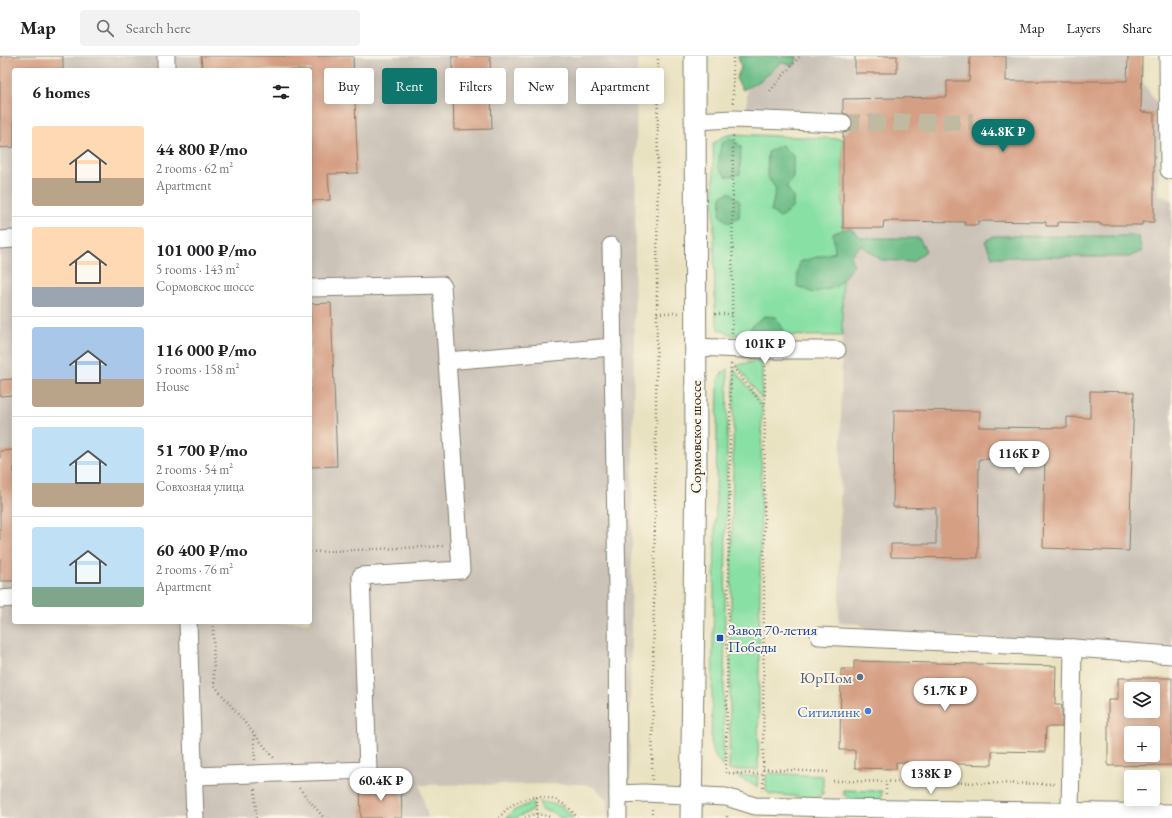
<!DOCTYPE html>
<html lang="en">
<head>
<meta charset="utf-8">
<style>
	body { margin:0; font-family:"EB Garamond",serif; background:#f2f2f2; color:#202124; height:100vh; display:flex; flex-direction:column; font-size:15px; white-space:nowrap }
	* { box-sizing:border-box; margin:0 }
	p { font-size:13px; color:#757577 }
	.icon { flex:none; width:22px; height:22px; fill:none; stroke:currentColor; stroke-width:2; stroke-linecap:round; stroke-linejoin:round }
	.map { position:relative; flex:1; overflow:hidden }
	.details { position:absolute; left:12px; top:12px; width:300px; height:556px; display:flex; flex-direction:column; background:#fff; border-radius:4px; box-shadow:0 2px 10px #0003 }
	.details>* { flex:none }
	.banner { position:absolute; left:324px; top:12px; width:380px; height:36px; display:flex; gap:8px }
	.controls { position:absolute; left:1124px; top:626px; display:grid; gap:8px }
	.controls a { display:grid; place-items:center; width:36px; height:36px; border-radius:4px; background:#fff; box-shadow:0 2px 10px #0003; font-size:20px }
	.price { position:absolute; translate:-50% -34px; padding:0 9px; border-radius:14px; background:#fff; color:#222; font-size:13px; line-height:26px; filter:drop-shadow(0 1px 2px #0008) }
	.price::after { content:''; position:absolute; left:50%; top:24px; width:12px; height:9px; margin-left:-6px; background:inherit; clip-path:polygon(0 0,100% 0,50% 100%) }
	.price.active { background:#0f766e; color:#fff }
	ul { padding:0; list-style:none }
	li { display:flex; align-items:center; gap:12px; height:100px; padding:0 20px }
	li+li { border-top:1px solid #e0e0e0 }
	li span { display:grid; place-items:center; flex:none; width:112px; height:80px; border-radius:4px; color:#555 }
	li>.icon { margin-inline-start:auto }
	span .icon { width:48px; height:48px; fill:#fffc; stroke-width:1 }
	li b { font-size:17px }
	h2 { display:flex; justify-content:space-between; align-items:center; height:48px; padding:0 20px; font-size:17px }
	.chip { padding:0 14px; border-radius:4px; background:#fff; box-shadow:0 2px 10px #0003; font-size:14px; line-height:36px }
	.chip.active { background:#0f766e; color:#fff }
	header { display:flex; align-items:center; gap:24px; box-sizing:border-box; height:56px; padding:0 20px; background:#fff; border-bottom:1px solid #e0e0e0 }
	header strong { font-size:19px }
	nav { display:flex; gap:22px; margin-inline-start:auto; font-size:14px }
	.search { width:280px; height:36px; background:#f2f2f2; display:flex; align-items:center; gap:10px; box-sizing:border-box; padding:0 14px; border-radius:4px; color:#757577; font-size:15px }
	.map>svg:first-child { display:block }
</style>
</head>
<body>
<header>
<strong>Map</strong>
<div class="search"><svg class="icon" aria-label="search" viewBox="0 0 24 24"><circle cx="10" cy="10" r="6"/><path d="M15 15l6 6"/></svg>Search here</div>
<nav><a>Map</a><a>Layers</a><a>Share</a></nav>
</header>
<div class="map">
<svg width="1172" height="762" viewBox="0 0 1172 762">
	<rect width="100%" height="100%" fill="#fcf5e5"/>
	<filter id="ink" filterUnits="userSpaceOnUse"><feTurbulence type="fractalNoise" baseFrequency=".025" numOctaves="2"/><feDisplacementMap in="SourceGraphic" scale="8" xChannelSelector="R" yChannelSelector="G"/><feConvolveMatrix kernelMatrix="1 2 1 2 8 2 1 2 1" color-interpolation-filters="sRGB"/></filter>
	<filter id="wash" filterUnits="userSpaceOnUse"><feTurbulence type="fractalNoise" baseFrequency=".012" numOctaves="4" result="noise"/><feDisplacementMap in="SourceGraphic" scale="16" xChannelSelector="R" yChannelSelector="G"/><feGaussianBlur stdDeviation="0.9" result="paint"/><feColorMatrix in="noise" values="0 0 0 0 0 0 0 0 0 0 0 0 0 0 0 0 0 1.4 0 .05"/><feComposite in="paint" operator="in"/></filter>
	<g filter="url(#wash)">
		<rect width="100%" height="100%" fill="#e9e2c1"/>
		<g fill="#cbc3b8" fill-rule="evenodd">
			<path d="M0,0H637L629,762H608V747L605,742L595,732L588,729L580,728L420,729L428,762H0ZM14,14H310V566H14Z"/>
			<polygon points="747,0 1142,0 1142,25 1160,52 1158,138 1172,145 1172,591 1092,585 875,578 859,568 839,567 843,185 843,57 747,55"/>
		</g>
		<g fill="#88e0a4" stroke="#527e60">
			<polygon points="733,78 843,83 842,280 732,279 718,273 715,258 713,88 722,81"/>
			<polygon points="753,306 762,306 762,344 737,309"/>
			<polygon points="728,313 723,711 716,702 711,692 718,325 720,319"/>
			<polygon points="734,313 762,349 758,714 729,714"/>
			<polygon points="769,717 823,720 823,738 815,742 770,738 766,735 766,720"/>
			<polygon points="734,719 758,720 757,731"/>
			<polygon points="843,734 882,735 881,744 852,744 843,738"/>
			<polygon points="540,745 561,750 574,762 560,762 554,757 541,754"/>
			<polygon points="533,746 533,754 520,760 518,762 506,762 513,755"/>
		</g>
		<g fill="#6ebe8a" stroke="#456d53">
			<polygon points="738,0 797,0 795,9 780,7 763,23 743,34 736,23 741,12"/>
			<polygon points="730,82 741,90 740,118 727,121 718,111 721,88"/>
			<polygon points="782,89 793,100 793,122 786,131 793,140 793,151 780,162 771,155 776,133 767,120 768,96"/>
			<polygon points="730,136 740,146 739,161 729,167 720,160 721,140"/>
			<polygon points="850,172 862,182 919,182 926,195 912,206 881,204 861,189 850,200 854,209 836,231 813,237 797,230 799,206 835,196 833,177"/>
			<polygon points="994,180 1138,180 1142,195 1129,201 992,201 985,185"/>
			<polygon points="764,260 776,261 785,276 779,287 755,286 751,271"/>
		</g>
		<g id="blocks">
			<g fill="#d59f84" fill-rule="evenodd">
				<polygon points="0,0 63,0 63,14 14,14 14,91 0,92"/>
				<polygon points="201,0 353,0 358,117 328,118 330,144 310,145 310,14 202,14"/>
				<polygon points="452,0 490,0 492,73 454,74"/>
				<rect x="855" y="0" width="42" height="17"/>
				<polygon points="970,0 1006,0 1006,25 1127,25 1128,0 1142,0 1141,56 1154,57 1154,166 1142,166 1142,169 1100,169 1100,167 1058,166 1058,170 1046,170 1046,166 978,165 978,169 965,169 965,166 884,165 883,172 843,172 843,77 847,76 851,73 853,67 852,62 849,59 843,57 843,43 947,41 947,25 969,25"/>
				<polygon points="331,247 337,410 310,411 310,248"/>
				<polygon points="13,323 14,339 0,340 0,324"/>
				<polygon points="1090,335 1134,336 1129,495 1043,492 1045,404 979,403 978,502 891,501 891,488 936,488 936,452 893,451 894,354 980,355 979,371 1067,372 1067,361 1090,362"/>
				<polygon points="14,394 14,525 0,525 0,395"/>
				<polygon points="854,605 1056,610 1055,649 1062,649 1062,671 1046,671 1045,696 992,695 992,709 896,706 896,713 855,712 855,694 840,694 841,613 854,613"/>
				<path d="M1118,622H1172V709L1108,710V644H1118ZM1131,633H1153V655H1131ZM1131,677H1153V699H1131Z"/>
				<polygon points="401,729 402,762 361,762 360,730"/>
			</g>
		</g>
	</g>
	<g filter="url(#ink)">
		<use href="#blocks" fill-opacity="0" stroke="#827f6e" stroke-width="1"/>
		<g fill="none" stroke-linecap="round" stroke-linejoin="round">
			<polyline stroke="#c0baa0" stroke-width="17" stroke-dasharray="17 8" stroke-linecap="butt" points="843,67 973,66"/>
			<g stroke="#827f6e" stroke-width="19">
				<g id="minor">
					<polyline points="166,0 166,14"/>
					<polyline points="1168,0 1169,114"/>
					<polyline points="695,65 733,63 843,67"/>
					<polyline points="0,184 14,183"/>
					<polyline points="611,190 617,532 618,762"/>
					<polyline points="695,291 765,294 837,294"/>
					<polyline points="447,305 613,291"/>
					<polyline points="0,543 14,542"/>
					<polyline points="188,566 195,762"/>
					<polyline points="819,580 1073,592"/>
					<polyline points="194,720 368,714 361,520 461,514 442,229 310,232"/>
					<polyline points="618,738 644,737 726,741 755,750 833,752 1172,757"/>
					<polyline points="1070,755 1073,592 1172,599"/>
				</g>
			</g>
			<g stroke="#827f6e" stroke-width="23">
				<polyline id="major" points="691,762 696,408 695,0"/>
			</g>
			<g stroke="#827f6e" stroke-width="2.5" stroke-dasharray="1 3" stroke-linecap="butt">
				<polyline points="770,35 800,0"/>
				<polyline points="733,47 733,0"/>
				<polyline points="657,257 678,257"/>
				<polyline points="715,258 732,258"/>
				<polyline points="732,277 733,78"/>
				<polyline points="731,308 726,717 763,718"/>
				<polyline points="731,308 765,352"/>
				<polyline points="310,496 445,490"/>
				<polyline points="213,566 214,629 274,702"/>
				<polyline points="254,679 255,704"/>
				<polyline points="763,713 828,716"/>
				<polyline points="652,724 657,257 658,0"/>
				<polyline points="833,725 1057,728"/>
				<polyline points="299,732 324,762"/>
				<polyline points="255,733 256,762"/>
				<polyline points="763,735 765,308"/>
				<polyline points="886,738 886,726"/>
				<polyline points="727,760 727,762"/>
				<path d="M499,762C513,743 536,735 559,746C566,749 573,755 577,762"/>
				<path d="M525,762C533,757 543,758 552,762"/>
				<polyline points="537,762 537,741"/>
				<polyline points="652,762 652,753"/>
			</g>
			<use href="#minor" stroke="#fff" stroke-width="17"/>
			<use href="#major" stroke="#fff" stroke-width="21"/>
		</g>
	</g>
	<rect fill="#1a4fb4" stroke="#fcf5e5" stroke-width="1.5" x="716" y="578" width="8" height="8" rx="2"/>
	<circle fill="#5c6f8a" stroke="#fcf5e5" stroke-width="1.5" cx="860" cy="621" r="4"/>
	<circle fill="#3f7fe0" stroke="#fcf5e5" stroke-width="1.5" cx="868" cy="655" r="4"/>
	<g text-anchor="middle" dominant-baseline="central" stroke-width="4" stroke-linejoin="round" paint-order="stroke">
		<g font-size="15" fill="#1c1c1c" stroke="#fcf5e5">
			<text transform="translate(695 381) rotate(-90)">Сормовское шоссе</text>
		</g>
		<g font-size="15" fill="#164399" stroke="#fcf5e5" text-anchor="start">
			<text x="728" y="573">Завод 70-летия<tspan x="728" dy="17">Победы</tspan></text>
		</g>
		<g font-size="15" fill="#4e5e75" stroke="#fcf5e5" text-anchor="end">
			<text x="852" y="621">ЮрПом</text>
		</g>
		<g font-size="15" fill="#366cbe" stroke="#fcf5e5" text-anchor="end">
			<text x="860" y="655">Ситилинк</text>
		</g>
	</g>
</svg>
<div class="controls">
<a><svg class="icon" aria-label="layers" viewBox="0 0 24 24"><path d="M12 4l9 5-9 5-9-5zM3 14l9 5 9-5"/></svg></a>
<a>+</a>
<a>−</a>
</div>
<b class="price active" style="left:1003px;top:97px">44.8K ₽</b>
<b class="price" style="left:765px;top:309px">101K ₽</b>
<b class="price" style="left:1019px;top:419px">116K ₽</b>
<b class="price" style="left:945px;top:656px">51.7K ₽</b>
<b class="price" style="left:931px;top:739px">138K ₽</b>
<b class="price" style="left:381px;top:746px">60.4K ₽</b>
<div class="banner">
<a class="chip">Buy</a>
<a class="chip active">Rent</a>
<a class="chip">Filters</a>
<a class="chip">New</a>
<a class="chip">Apartment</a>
</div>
<section class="details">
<h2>6 homes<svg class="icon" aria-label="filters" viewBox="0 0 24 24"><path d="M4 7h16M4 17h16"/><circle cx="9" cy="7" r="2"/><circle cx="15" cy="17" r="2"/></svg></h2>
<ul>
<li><span style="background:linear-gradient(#ffd9b3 65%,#b9a48a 0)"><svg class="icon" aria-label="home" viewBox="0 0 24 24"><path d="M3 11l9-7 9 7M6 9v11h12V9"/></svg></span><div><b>44 800 ₽/mo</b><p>2 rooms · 62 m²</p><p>Apartment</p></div></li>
<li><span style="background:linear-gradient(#ffd9b3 75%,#9aa5b1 0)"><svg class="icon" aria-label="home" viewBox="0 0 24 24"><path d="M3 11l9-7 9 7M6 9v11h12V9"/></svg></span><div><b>101 000 ₽/mo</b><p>5 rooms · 143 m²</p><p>Сормовское шоссе</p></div></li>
<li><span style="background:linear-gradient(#a9c7e8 65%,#b9a48a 0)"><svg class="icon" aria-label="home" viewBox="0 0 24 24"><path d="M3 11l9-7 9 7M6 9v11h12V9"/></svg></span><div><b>116 000 ₽/mo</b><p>5 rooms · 158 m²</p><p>House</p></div></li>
<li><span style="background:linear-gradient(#bfe0f5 70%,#b9a48a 0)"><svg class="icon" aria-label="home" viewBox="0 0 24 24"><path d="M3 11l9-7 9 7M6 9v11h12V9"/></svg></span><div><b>51 700 ₽/mo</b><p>2 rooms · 54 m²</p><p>Совхозная улица</p></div></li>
<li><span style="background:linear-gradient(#bfe0f5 75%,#7fa58c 0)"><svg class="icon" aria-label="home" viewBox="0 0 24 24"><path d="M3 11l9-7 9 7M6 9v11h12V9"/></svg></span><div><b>60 400 ₽/mo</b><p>2 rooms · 76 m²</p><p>Apartment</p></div></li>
</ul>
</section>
</div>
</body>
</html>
